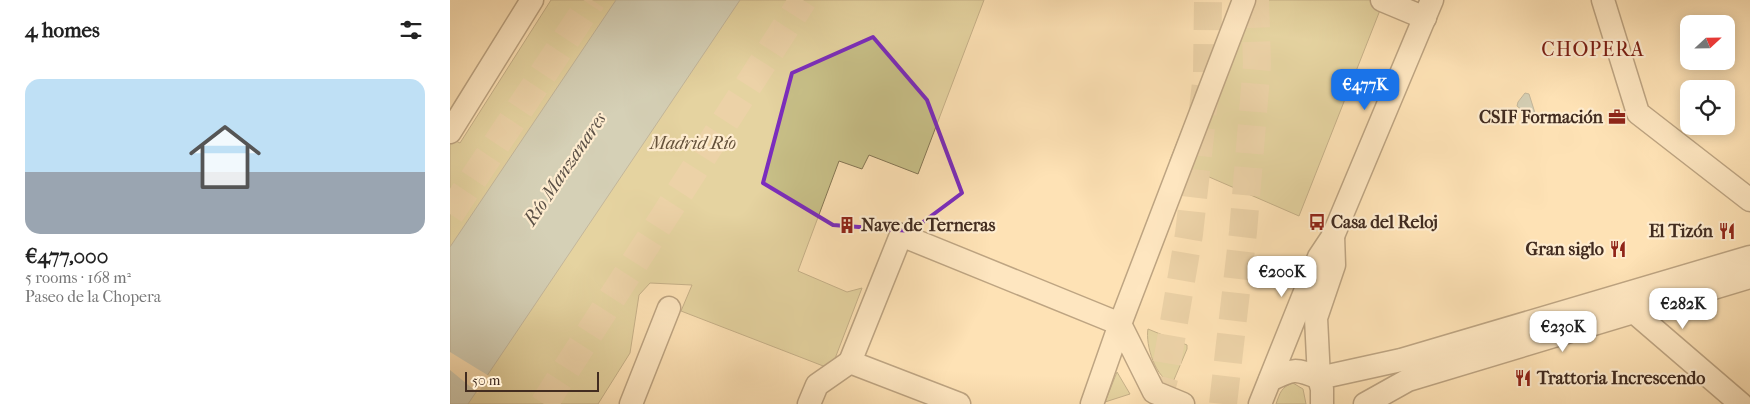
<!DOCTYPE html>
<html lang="en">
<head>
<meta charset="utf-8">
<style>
	body { margin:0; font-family:"IM FELL French Canon",serif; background:#f2f2f2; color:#222; height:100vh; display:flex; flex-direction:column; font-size:19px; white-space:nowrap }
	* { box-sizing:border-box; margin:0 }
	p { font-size:16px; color:#767676 }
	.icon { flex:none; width:28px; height:28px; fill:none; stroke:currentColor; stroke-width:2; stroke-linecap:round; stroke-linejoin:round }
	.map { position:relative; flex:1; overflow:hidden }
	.panel { display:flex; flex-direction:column; background:#fff; width:450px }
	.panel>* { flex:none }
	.needle { width:32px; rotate:68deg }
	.buttons { position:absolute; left:1230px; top:15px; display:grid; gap:10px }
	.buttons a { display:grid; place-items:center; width:55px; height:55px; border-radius:10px; background:#fff; box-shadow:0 2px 12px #0003; font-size:25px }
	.scale { position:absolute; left:15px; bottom:12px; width:134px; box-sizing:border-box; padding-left:5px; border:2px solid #422c20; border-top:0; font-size:14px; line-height:18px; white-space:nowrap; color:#422c20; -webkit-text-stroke:4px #feeccf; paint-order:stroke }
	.price { position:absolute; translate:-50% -42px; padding:0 11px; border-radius:10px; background:#fff; color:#222; font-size:16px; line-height:32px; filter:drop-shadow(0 1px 2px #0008) }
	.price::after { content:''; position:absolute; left:50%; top:30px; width:15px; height:11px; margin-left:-8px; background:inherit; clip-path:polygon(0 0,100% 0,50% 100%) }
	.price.selected { background:#1a73e8; color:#fff }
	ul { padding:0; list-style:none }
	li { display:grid; align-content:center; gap:10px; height:265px; padding:0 25px }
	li+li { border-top:1px solid #e0e0e0 }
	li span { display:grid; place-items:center; height:155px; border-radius:15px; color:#555 }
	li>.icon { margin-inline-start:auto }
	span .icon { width:90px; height:90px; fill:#fffc; stroke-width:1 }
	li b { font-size:21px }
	h2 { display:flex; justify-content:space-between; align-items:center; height:60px; padding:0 25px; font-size:21px }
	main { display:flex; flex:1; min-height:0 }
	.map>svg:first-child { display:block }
</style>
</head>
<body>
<main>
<section class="panel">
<h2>4 homes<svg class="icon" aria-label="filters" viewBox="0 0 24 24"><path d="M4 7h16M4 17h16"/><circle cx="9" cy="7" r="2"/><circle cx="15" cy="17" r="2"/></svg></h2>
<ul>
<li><span style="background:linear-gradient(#bfe0f5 60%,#9aa5b1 0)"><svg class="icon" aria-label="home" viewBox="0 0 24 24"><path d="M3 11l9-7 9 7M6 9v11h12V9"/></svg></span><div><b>€477,000</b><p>5 rooms · 168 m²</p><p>Paseo de la Chopera</p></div></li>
</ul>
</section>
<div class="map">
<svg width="1300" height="404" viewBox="0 0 1300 404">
	<rect width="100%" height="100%" fill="#fee2b5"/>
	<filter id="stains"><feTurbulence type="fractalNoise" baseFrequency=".004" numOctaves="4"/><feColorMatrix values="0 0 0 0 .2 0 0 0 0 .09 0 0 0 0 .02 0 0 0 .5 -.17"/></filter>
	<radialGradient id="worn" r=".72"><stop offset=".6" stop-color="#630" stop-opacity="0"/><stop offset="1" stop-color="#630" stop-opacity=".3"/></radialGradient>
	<g fill="#c8c088" stroke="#857654">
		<polygon points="101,0 534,0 468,174 419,155 412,169 389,161 348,271 397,292 412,288 381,369 231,311 242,285 200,283 189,295 180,353 148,404 0,404 0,143 2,139 10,143"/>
		<polygon points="784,0 934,0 849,216 720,160"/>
		<path d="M698,329L737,345V349L723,382C706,381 695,344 698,329Z"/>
		<polygon points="667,372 680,394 655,402"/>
		<path d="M843,383L853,389L856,404H826C830,393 831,387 843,383Z"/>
	</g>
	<g fill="#a5bbb9" stroke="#7d827c">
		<polygon points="166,0 290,0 18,404 0,404 0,247"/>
		<polygon points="1075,93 1079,94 1085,113 1084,117 1080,117 1067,106 1068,102"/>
	</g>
	<polygon fill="#fee2b5" points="0,352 39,376 28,393 0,370"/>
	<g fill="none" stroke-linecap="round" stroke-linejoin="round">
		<g stroke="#d8be97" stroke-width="28" stroke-dasharray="28 14" stroke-linecap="butt">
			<polyline points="0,214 142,0"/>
			<polyline points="94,404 353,0"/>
			<polyline points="707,404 715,375 739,234 757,74 758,0"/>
			<polyline points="773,404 793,232 807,64 805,0"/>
		</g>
		<g stroke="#715a45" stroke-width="25">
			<g id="minor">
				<polyline points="932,0 975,18"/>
				<polyline points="1153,0 1188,113 1300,200"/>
				<polyline points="0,132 82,0"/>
				<polyline points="1174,309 1184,312 1291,404"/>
				<polyline points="869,378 951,360 1300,257"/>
				<path d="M820,380C843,369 845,368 869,378"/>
				<polyline points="181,404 219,308"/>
				<polyline points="359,404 367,385 400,362"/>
				<polyline points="509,404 400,362 451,235 670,324 794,0"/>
				<polyline points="642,404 670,324 704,392 733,404"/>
				<polyline points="810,404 869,257 883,236 982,0"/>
				<polyline points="872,404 872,389 869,378 866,318 884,265 883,236"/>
				<polyline points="915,404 958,380 1300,277"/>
			</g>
		</g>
		<use href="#minor" stroke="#feeccf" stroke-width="22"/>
	</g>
	<path d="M0 0H1300V404H0ZM423,37L477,100L512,193L461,231L383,225L313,183L342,73Z" fill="#fee2b5" fill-opacity=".55" fill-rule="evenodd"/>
	<path fill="none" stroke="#7b2cbf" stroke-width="4" stroke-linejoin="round" d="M423,37L477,100L512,193L461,231L383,225L313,183L342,73Z"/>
	<defs>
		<g id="office-bare" transform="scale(1.35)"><path d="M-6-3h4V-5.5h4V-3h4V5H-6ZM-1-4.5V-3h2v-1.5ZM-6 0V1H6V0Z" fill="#8f2418" stroke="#feeccf" stroke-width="2.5" paint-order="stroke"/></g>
		<g id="bus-bare" transform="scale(1.35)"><path d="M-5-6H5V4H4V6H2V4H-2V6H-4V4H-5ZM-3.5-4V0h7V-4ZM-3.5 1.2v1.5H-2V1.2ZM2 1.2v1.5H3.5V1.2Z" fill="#8f2418" stroke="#feeccf" stroke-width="2.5" paint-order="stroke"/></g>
		<g id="building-bare" transform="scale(1.35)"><path d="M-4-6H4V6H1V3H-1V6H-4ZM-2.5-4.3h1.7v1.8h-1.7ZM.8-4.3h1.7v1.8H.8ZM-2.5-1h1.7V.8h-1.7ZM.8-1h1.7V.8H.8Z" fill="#8f2418" stroke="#feeccf" stroke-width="2.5" paint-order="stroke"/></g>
		<g id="restaurant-bare" transform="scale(1.35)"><path d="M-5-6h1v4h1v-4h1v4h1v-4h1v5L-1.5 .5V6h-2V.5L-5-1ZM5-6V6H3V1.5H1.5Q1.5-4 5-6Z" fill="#8f2418" stroke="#feeccf" stroke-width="2.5" paint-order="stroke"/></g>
	</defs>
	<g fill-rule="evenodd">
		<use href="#office-bare" x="1167" y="117"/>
		<use href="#bus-bare" x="867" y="222"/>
		<use href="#building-bare" x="397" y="225"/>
		<use href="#restaurant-bare" x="1277" y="231"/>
		<use href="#restaurant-bare" x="1168" y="249"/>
		<use href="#restaurant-bare" x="1073" y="378"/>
	</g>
	<g text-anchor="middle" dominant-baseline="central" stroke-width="4.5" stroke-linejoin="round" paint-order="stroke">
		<g font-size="18" font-weight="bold" fill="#422c20" stroke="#feeccf" text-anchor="end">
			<text x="1153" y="117">CSIF Formación</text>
			<text x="881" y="222" text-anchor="start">Casa del Reloj</text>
			<text x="411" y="225" text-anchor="start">Nave de Terneras</text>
			<text x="1263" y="231">El Tizón</text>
			<text x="1154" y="249">Gran siglo</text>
			<text x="1087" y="378" text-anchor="start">Trattoria Increscendo</text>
		</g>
		<g font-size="18" font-style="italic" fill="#64513a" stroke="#feeccf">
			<text x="243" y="143">Madrid Río</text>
		</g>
		<g font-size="19" font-style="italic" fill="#5b5046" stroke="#feeccf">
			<text transform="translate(115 169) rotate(-56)">Río Manzanares</text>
		</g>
		<g font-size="20" letter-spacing="1" fill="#7a1f14" stroke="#feeccf">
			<text x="1143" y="49">CHOPERA</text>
		</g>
	</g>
	<rect width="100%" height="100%" filter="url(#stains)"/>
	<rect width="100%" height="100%" fill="url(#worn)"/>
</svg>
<div class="buttons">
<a><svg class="needle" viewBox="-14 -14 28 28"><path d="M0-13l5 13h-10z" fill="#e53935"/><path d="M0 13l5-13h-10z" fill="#767676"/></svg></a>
<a><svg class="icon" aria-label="locate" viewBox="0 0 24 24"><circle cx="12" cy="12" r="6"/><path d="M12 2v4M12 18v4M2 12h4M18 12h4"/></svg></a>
</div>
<div class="scale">50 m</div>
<b class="price selected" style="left:915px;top:111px">€477K</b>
<b class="price" style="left:832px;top:298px">€200K</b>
<b class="price" style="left:1233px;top:330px">€282K</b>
<b class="price" style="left:1113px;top:353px">€230K</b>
</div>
</main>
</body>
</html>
